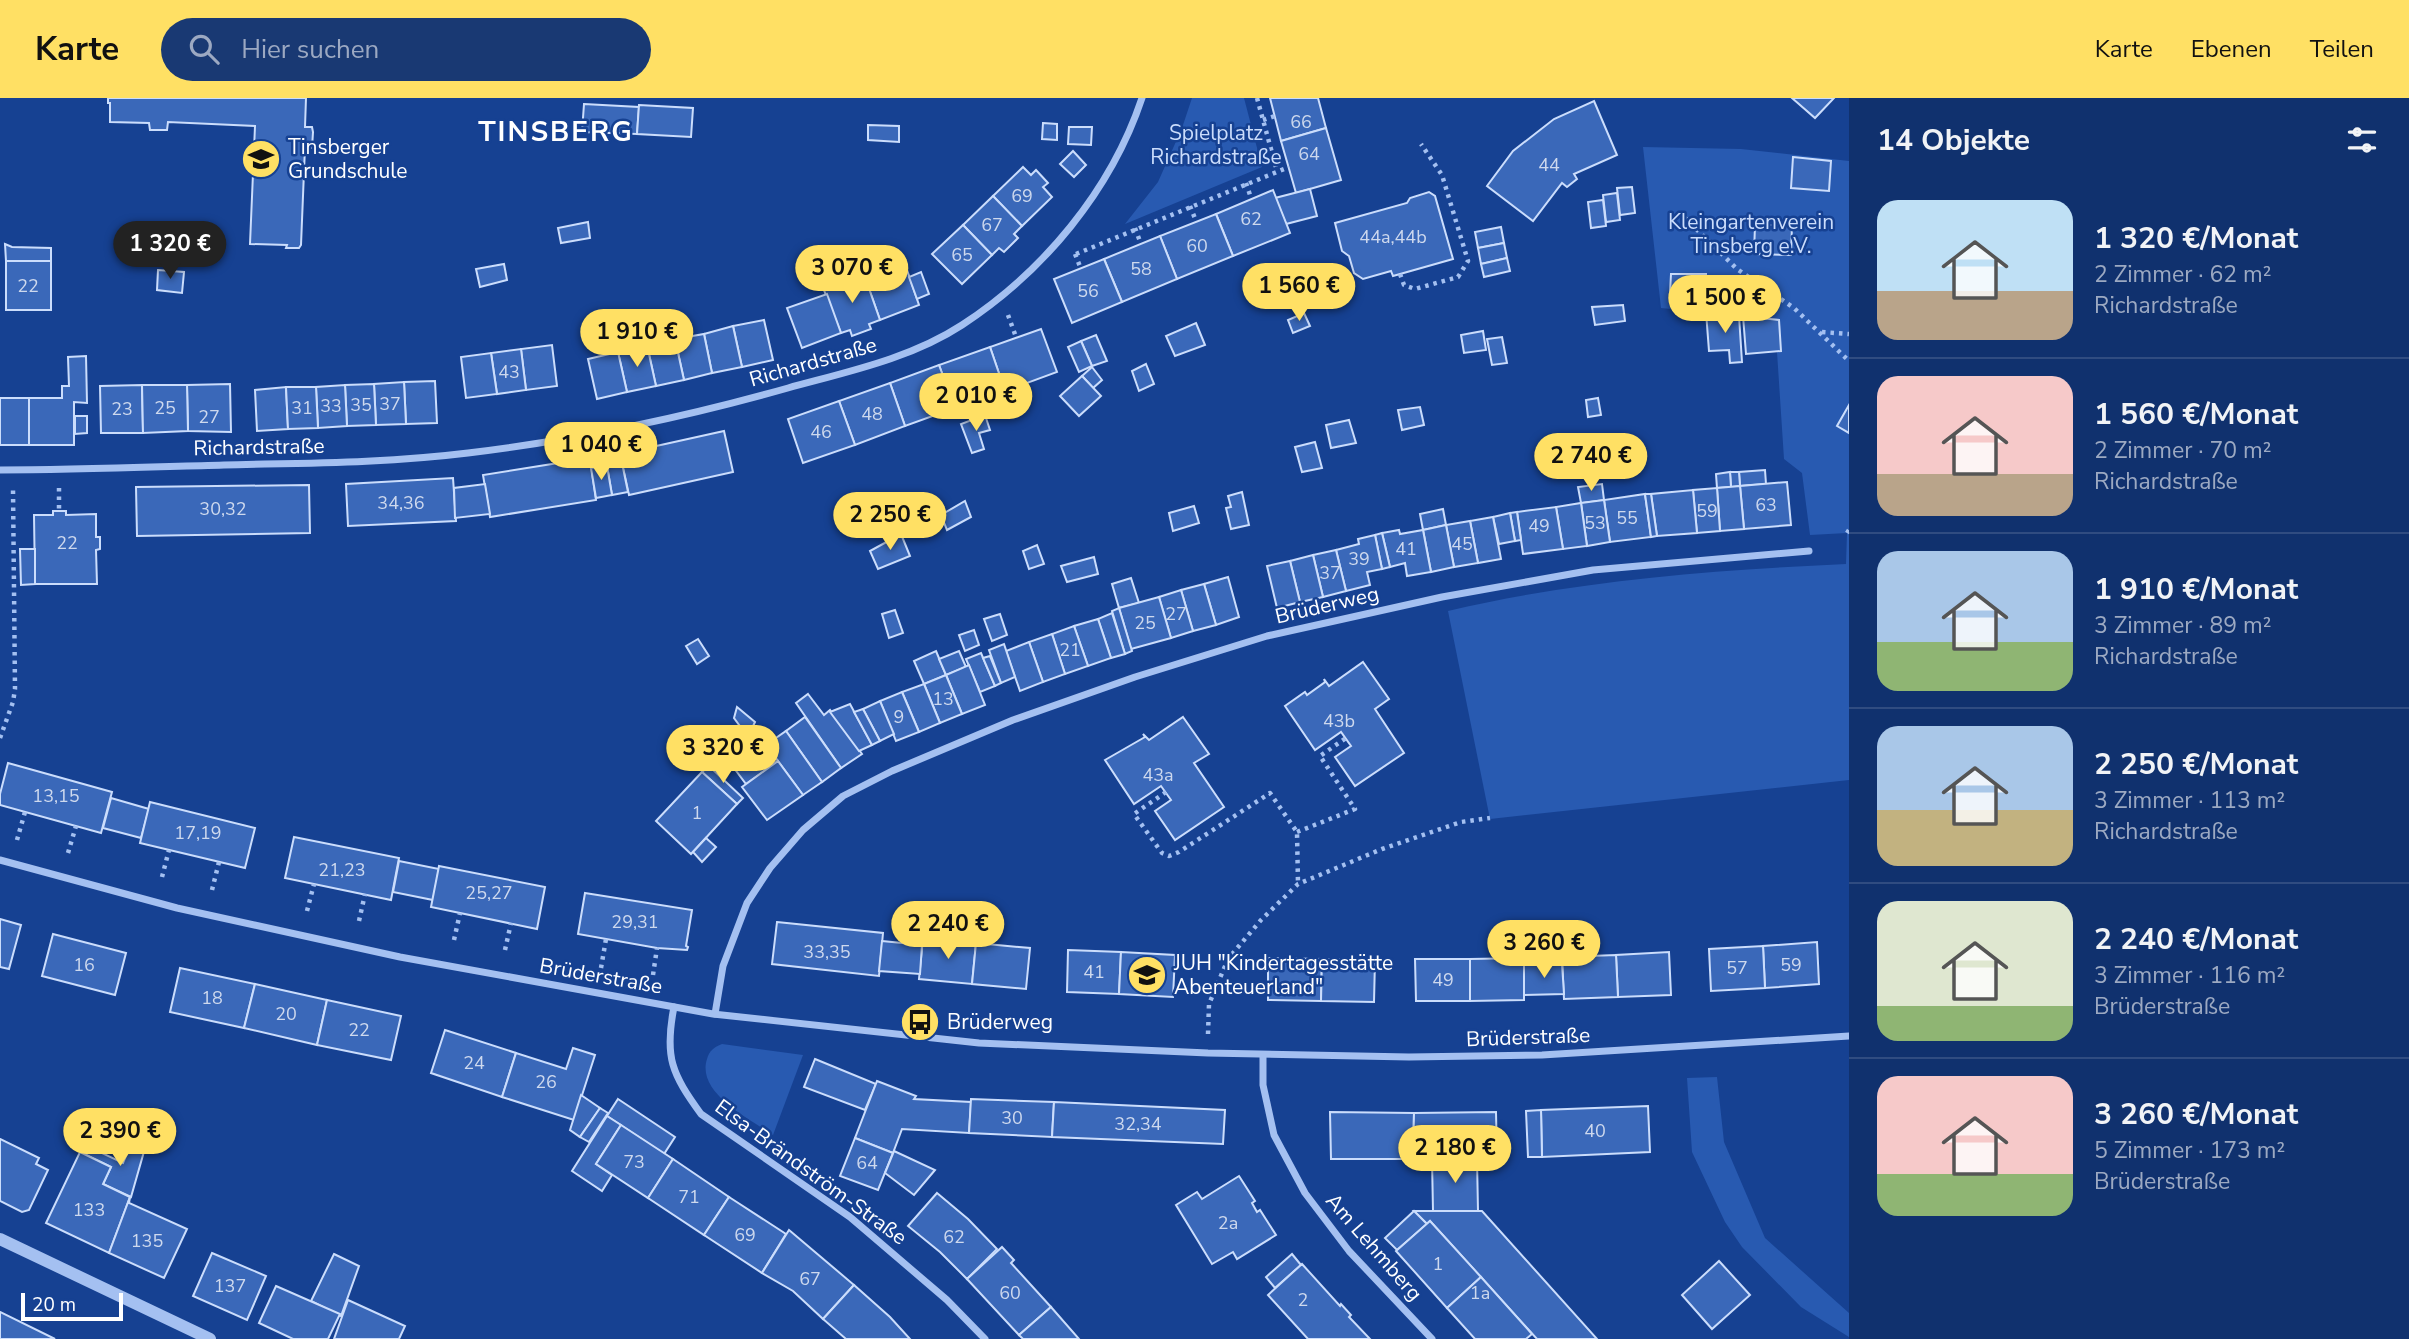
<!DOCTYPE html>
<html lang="de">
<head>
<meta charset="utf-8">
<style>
	body { margin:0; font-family:"Nunito Sans",sans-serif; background:#193973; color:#f1f3f6; height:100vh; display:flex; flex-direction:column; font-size:26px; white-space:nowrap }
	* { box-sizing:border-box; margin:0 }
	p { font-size:23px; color:#9ca9c2 }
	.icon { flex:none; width:38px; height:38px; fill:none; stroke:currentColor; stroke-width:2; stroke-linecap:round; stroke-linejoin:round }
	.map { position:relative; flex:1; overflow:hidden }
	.sheet { display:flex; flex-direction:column; background:#10316e; width:560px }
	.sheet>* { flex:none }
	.scale { position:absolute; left:21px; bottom:18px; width:102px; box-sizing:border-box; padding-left:7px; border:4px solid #fff; border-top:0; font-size:19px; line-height:24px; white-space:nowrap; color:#fff; -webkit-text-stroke:5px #164192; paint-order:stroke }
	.price { position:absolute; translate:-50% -60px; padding:0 16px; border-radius:24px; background:#ffe064; color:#111; font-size:23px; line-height:46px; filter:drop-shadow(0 2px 4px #0008) }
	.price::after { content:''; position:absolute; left:50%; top:42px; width:21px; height:16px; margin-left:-10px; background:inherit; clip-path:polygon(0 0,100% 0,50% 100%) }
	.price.on { background:#222; color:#fff }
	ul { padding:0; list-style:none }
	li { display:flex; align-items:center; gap:21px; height:175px; padding:0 28px }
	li+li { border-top:2px solid #304c81 }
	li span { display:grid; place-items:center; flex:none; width:196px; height:140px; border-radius:21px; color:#555 }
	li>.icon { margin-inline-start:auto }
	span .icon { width:84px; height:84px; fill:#fffc; stroke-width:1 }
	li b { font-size:30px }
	h2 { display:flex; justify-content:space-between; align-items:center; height:84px; padding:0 28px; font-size:30px }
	header { display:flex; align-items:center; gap:42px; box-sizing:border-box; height:98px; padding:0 35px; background:#ffe064; color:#111 }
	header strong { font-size:33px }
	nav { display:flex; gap:38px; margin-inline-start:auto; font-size:24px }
	.search { width:490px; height:63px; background:#193973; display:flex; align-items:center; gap:18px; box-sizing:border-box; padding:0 24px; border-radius:38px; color:#9ca9c2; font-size:26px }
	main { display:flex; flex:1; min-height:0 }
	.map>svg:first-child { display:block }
</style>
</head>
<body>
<header>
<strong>Karte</strong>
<div class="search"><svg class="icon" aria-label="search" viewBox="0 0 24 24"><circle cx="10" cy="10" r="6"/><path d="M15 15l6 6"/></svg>Hier suchen</div>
<nav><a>Karte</a><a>Ebenen</a><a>Teilen</a></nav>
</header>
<main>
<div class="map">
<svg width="1849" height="1241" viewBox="0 0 1849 1241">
	<rect width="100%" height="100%" fill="#164192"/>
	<g fill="#285ab1">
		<polygon points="1192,0 1244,0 1262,69 1125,126 1158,84 1182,30"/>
		<path d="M1643,49L1741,51L1849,63V682L1490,721L1448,513C1579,482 1713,472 1846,466L1847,435L1810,437L1802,375L1784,361L1777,254L1781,253L1779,222L1661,210Z"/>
		<path d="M722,946L803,957L773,1037C750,1021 696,995 707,961C709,953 714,949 722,946Z"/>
		<polygon points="1717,979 1724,1044 1765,1140 1849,1215 1849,1239 1801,1209 1742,1149 1725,1124 1692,1054 1687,980"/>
	</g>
	<g fill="#3a68b9" stroke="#cbddfc" stroke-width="2">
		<polygon points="108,0 306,0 305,29 312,29 313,34 312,50 305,49 301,147 299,150 286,150 287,147 250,146 255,28 168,24 167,32 150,32 149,25 110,24 110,5 108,5"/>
		<polygon points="1270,0 1318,0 1326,30 1281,43"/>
		<polygon points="1792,0 1834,0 1815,20"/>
		<polygon points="1594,3 1617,57 1574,76 1577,81 1567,89 1562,85 1533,123 1487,88 1513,53 1554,21"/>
		<polygon points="584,6 639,9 637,36 582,34"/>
		<polygon points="639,7 693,10 691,39 637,36"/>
		<polygon points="1043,25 1057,26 1057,42 1042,41"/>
		<polygon points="868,27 899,28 899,44 868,42"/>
		<polygon points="1069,29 1092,29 1091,47 1068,46"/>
		<polygon points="1326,30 1341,82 1296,95 1281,43"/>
		<polygon points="1073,53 1086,67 1074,79 1060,66"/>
		<polygon points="1793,59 1831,63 1829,93 1791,90"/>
		<polygon points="1023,69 1031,77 1036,72 1048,85 1043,89 1052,99 1022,128 993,98"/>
		<polygon points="1632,89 1635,115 1620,117 1617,90"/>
		<polygon points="1310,91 1317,118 1286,126 1275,100"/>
		<polygon points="1273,92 1290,135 1233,158 1216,116"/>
		<polygon points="1429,94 1435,98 1453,161 1393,178 1391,173 1363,181 1354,175 1349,158 1342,153 1335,125 1407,105 1410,100"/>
		<polygon points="1617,95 1620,122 1606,124 1603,97"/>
		<polygon points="993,98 1022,128 1014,136 1018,140 1004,154 999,150 992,157 963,127"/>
		<polygon points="1603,102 1606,128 1591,130 1588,104"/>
		<polygon points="1216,116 1233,158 1177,181 1160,138"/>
		<polygon points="588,124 590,140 561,145 558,130"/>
		<polygon points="963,127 992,157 962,186 932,156"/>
		<polygon points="1755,127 1792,127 1791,157 1754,156"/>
		<polygon points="1501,129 1504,145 1478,150 1475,134"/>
		<polygon points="1160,138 1177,181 1122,204 1104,161"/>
		<polygon points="1504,145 1507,160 1481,166 1478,150"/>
		<polygon points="5,146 12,149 51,150 51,163 6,163"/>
		<polygon points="1507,160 1510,173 1484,179 1481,166"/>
		<polygon points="1104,161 1122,204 1072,225 1054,181"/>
		<rect x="6" y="163" width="45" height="49"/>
		<polygon points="504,166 507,182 480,189 476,171"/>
		<polygon points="906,169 919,207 880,222 866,182"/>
		<polygon points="158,172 184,174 182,195 157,192"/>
		<polygon points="921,174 929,196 917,201 909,179"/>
		<polygon points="1671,176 1706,176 1706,196 1670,195"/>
		<polygon points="851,177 854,186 866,182 880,222 869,226 871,231 852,238 850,232 841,235 822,187"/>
		<polygon points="827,196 841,235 802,250 787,210"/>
		<polygon points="1623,207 1625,223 1595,227 1592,209"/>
		<polygon points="1706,214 1739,218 1742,264 1730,265 1729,252 1709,253"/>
		<polygon points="1304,215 1310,228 1293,235 1288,222"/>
		<polygon points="1743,218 1779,222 1781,253 1746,256"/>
		<polygon points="764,222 773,262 742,269 733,228"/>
		<polygon points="1196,225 1205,247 1175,258 1166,238"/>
		<polygon points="733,228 742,269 712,275 704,236"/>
		<polygon points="1041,231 1057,274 1005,293 990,249"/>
		<polygon points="1483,233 1486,252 1464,255 1461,237"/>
		<polygon points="704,236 712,275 684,282 675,241"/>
		<polygon points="1096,237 1107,263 1092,268 1081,243"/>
		<polygon points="1502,239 1507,265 1492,267 1487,241"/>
		<polygon points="675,241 684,282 656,288 647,247"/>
		<polygon points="1081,243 1092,268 1079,274 1068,249"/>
		<polygon points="552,247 557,288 526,292 521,251"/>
		<polygon points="647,247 656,288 627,294 618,254"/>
		<polygon points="990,249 1005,293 955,310 939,267"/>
		<polygon points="521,251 526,292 497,296 491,255"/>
		<polygon points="618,254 627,294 597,301 588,261"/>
		<polygon points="491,255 497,296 466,300 461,259"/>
		<polygon points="86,258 87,305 74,304 74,347 29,347 29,300 62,300 62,288 69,288 68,259"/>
		<polygon points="1146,266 1154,286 1139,293 1132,273"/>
		<polygon points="939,267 955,310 905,328 890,285"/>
		<polygon points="1092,269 1102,282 1093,290 1082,278"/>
		<polygon points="1082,278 1101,298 1079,318 1060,298"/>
		<polygon points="435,283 437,325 406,326 404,284"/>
		<polygon points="404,284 406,326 376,327 374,286"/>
		<polygon points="890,285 905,328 855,347 839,303"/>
		<polygon points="230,286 231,334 188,333 187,287"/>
		<polygon points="374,286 376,327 347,328 345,287"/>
		<polygon points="142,287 143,335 101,335 100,288"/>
		<polygon points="142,287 187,287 188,333 143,335"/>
		<polygon points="345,287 347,328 318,330 316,289"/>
		<polygon points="286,289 288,331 257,333 255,292"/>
		<polygon points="286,289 316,289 318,330 288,331"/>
		<rect x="0" y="300" width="29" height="47"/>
		<polygon points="1598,300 1601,317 1588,319 1586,302"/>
		<polygon points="839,303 855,347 803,365 788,321"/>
		<polygon points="1849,307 1849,335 1837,328"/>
		<polygon points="1420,309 1424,327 1402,332 1398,312"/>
		<polygon points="985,317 990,332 979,335 984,351 972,355 961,326"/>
		<polygon points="75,318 87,318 87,335 75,336"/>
		<polygon points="1349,322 1356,345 1331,350 1326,327"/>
		<polygon points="724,333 733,374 629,397 620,356"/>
		<polygon points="1315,344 1322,370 1302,374 1295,349"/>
		<polygon points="590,360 596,402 490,419 483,377"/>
		<polygon points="622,365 628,394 612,397 607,368"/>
		<polygon points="607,368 612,397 596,400 591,370"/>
		<polygon points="1765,372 1766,386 1740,388 1739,374"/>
		<polygon points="1730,374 1739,374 1740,388 1731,389"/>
		<polygon points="1730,374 1731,389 1717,390 1716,376"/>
		<polygon points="453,380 456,423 348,428 346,386"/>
		<polygon points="1787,384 1791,427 1744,431 1740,388"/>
		<polygon points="485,386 490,416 455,420 454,390"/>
		<polygon points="1602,386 1604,402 1581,405 1578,389"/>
		<polygon points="309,387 310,435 137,438 136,389"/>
		<polygon points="1740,388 1744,431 1720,433 1717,390"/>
		<polygon points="1717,390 1720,433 1697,435 1693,392"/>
		<polygon points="1693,392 1697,435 1657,438 1651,396"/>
		<polygon points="1242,394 1249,427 1231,431 1226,410 1231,409 1228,398"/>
		<polygon points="1645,396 1651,439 1610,444 1604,402"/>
		<polygon points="1645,396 1651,396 1657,438 1651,439"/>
		<polygon points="1604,402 1610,444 1587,448 1581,405"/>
		<polygon points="965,403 971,419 947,432 941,417"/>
		<polygon points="1581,405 1587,448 1563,451 1556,409"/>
		<polygon points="1194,408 1199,425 1173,433 1169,415"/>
		<polygon points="1556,409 1563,451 1523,456 1517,414"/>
		<polygon points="1443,411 1446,427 1423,432 1420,416"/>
		<polygon points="53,413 66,413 66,417 96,416 96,439 100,439 100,451 96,452 97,486 35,486 34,417 53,417"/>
		<polygon points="1517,414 1521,442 1515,443 1510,415"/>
		<polygon points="1510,415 1515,443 1499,446 1493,419"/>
		<polygon points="1493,419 1501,461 1478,465 1470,423"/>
		<polygon points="1470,423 1478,465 1454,469 1446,427"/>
		<polygon points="1446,427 1454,469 1431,474 1423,432"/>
		<polygon points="1399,432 1400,436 1423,432 1431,474 1407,478 1405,465 1390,469 1382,435"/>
		<polygon points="1382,435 1390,469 1382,471 1375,437"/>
		<polygon points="901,436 910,458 878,471 870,453"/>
		<polygon points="1375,437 1382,471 1367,474 1370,487 1346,493 1336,452 1359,446 1358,441"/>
		<polygon points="1037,447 1044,466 1029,471 1023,453"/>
		<polygon points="20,451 35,451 35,486 21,487"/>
		<polygon points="1336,452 1346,493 1323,499 1313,457"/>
		<polygon points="1313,457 1323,499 1300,504 1290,463"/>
		<polygon points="1094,459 1098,476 1067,484 1061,468"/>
		<polygon points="1290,463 1300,504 1277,510 1267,468"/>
		<polygon points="1228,479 1239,519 1216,527 1204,486"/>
		<polygon points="1131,480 1139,505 1119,510 1112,486"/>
		<polygon points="1204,486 1216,527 1193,533 1181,492"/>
		<polygon points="1181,492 1193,533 1171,540 1159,499"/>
		<polygon points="1159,499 1171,540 1131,551 1119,510"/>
		<polygon points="1119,510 1132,553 1125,556 1112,513"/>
		<polygon points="895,512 903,535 889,540 882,516"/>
		<polygon points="1112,515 1125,556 1111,560 1098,521"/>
		<polygon points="1000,516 1007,537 992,543 984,521"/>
		<polygon points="1098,521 1111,560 1088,568 1074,528"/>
		<polygon points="1074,528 1088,568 1065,576 1052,536"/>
		<polygon points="974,532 979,547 965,553 959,537"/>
		<polygon points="1052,536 1065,576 1043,584 1029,544"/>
		<polygon points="698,541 709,558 697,566 686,548"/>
		<polygon points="1029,544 1043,584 1020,593 1006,553"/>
		<polygon points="1004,546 1015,579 1001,585 989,552"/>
		<polygon points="936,553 946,577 924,586 914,563"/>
		<polygon points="959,553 966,569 946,577 939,561"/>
		<polygon points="981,555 995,588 980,594 966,561"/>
		<polygon points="990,558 1001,585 995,588 983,560"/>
		<polygon points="1363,564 1389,601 1375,611 1404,655 1355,688 1335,659 1351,648 1341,634 1315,652 1285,608 1305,594 1307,597 1325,584 1324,581 1329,588"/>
		<polygon points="969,567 985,607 962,616 946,577"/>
		<polygon points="946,577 962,616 940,625 924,586"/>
		<polygon points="924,586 940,625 919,634 902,594"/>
		<polygon points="902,594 919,634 896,643 880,603"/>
		<polygon points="808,596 824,617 830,612 862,656 841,670 796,605"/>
		<polygon points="880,603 894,636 880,643 863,611"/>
		<polygon points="850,606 872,647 859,653 830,614"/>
		<polygon points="737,609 755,624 748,639 734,620"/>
		<polygon points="863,611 880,643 872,647 854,614"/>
		<polygon points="805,619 841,670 822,684 786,633"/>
		<polygon points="1183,619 1209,656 1194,665 1224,709 1175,742 1155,713 1171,702 1161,688 1134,706 1105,662 1145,639 1143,636 1149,642"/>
		<polygon points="786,633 822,684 803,697 766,647"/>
		<polygon points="766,647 778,663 746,686 731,666 754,649 757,653"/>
		<polygon points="778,663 803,697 767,722 742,689"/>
		<polygon points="8,665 112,694 101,735 0,707 0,696"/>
		<polygon points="709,668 743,700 737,706 702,674"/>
		<polygon points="702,674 737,706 691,756 656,723"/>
		<polygon points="111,700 149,711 141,740 103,730"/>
		<polygon points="150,704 255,730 245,770 140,745"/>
		<polygon points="294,739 399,760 391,802 285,780"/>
		<polygon points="706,740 716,749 702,764 693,754"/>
		<polygon points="399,763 439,771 433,802 393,794"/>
		<polygon points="439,768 545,789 537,831 431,809"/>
		<polygon points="585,795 692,812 686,848 688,849 687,852 657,850 578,836"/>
		<polygon points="0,821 21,827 9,871 0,869"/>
		<polygon points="777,824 883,835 879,878 772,866"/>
		<polygon points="53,836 126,855 115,897 42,878"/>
		<polygon points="923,840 976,845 972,886 919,881"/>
		<polygon points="882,843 922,847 920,876 879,873"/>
		<polygon points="1817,844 1819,886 1765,890 1763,848"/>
		<polygon points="976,845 1030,850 1026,891 972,886"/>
		<polygon points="1763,848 1765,890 1711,893 1709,851"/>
		<polygon points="1068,852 1121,854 1119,896 1067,894"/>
		<polygon points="1121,854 1175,857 1173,899 1119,896"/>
		<polygon points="1669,854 1671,897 1618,899 1616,857"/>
		<polygon points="1616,857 1618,899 1564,901 1562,859"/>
		<polygon points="1268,860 1322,861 1321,903 1268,902"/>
		<polygon points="1524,860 1524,902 1470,903 1470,861"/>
		<polygon points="1322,861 1375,861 1374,904 1321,903"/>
		<polygon points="1415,861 1470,861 1470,903 1416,903"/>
		<polygon points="1562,866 1564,896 1524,897 1524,867"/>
		<polygon points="180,870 255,886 244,930 170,914"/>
		<polygon points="255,886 327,902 317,947 244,930"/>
		<polygon points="327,902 401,918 391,962 317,947"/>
		<polygon points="445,932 516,955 502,999 431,975"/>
		<polygon points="573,950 595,957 574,1022 502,999 516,955 566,971"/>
		<polygon points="815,961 876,986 865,1012 804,989"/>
		<polygon points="877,983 916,998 914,1001 971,1004 969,1035 902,1031 893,1055 855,1040"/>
		<polygon points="581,997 600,1010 580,1039 570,1032"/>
		<polygon points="618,1001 675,1039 664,1056 607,1018"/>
		<polygon points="971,1001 1054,1004 1052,1039 969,1035"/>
		<polygon points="1054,1004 1225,1012 1223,1046 1052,1039"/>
		<polygon points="1648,1008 1650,1054 1542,1059 1541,1012"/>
		<polygon points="600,1010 608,1015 589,1044 580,1039"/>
		<polygon points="1541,1012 1542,1059 1528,1059 1526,1013"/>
		<polygon points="1330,1014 1414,1015 1413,1061 1331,1061"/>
		<polygon points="1496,1014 1497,1061 1413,1061 1414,1015"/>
		<polygon points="607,1018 621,1027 596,1066 612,1077 602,1093 572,1073"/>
		<polygon points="621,1027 673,1061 648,1100 596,1066"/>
		<polygon points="855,1040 893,1055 878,1092 840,1078"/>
		<polygon points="0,1041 39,1060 36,1066 48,1072 29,1112 22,1114 0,1103"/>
		<polygon points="132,1044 145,1050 131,1099 103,1086 111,1069 80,1054 83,1046 123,1065"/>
		<polygon points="894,1053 935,1072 914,1097 885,1075"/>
		<polygon points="80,1054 111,1069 103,1086 130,1099 109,1155 46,1125"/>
		<polygon points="673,1061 729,1099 704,1137 648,1100"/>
		<polygon points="1477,1061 1478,1113 1433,1113 1432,1062"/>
		<polygon points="1239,1078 1255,1103 1252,1105 1257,1114 1260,1112 1276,1137 1237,1161 1233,1154 1212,1166 1176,1107 1197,1094 1202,1101"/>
		<polygon points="937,1095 968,1121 997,1151 967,1181 940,1154 908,1128"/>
		<polygon points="130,1099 129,1105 187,1131 164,1180 109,1155"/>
		<polygon points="729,1099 786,1136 762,1175 704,1137"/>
		<polygon points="1414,1113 1482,1113 1597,1241 1537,1241 1430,1123 1427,1126"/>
		<polygon points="1414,1113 1427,1126 1397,1152 1385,1140"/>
		<polygon points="1430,1123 1481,1179 1447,1210 1396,1153"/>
		<polygon points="789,1132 854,1187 823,1221 793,1193 762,1175"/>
		<polygon points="1002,1149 1014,1162 1011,1165 1051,1209 1019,1237 967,1181"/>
		<polygon points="212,1155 266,1178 247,1222 193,1198"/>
		<polygon points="334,1156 359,1168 341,1218 311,1203"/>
		<polygon points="1292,1156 1301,1167 1275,1190 1266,1179"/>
		<polygon points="1719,1163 1750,1197 1712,1231 1682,1197"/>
		<polygon points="1302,1166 1340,1208 1341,1206 1351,1217 1349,1219 1370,1241 1308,1241 1268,1197"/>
		<polygon points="1481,1179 1532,1236 1526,1241 1475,1241 1447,1210"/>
		<polygon points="854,1187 890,1219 910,1241 846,1241 823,1221"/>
		<polygon points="276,1188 340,1216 328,1241 293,1241 259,1225"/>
		<polygon points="348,1202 405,1228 399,1241 334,1241"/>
		<polygon points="1051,1209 1079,1241 1023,1241 1019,1237"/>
		<polygon points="0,1214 55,1241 0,1241"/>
	</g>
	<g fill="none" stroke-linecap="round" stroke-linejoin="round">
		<g stroke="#a4c0f1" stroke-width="4.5" stroke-dasharray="3.5 5" stroke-linecap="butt">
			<polyline points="1257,0 1277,73"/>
			<polyline points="1263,22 1275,18"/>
			<polyline points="1246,85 1251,100"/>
			<polyline points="1190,108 1196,123"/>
			<polyline points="1684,119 1737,171 1794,210 1849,263"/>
			<polyline points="1135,130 1141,146"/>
			<polyline points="1075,156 1081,171"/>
			<polyline points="1076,156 1289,69"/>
			<polyline points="1400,176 1404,187 1415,191 1458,179 1468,163 1442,77 1421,46"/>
			<polyline points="1008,217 1016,239"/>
			<polyline points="1822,234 1849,236"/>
			<polyline points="59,390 59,413"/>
			<polyline points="1847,435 1849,432"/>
			<polyline points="0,640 13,604 15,591 13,391"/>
			<polyline points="1166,694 1134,716 1162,755 1169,758 1179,754 1270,695 1297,734 1298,786"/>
			<polyline points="1297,734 1355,711 1320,658 1346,640"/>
			<polyline points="17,742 25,714"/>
			<polyline points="68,755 76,728"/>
			<polyline points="162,779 169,752"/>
			<polyline points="212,792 219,764"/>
			<polyline points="307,813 314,786"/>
			<polyline points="359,823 365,796"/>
			<polyline points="454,842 460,815"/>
			<polyline points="505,852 511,825"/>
			<polyline points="601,870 606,841"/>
			<polyline points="653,877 657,850"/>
			<polyline points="1208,936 1209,906 1228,861 1261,822 1298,786 1382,751 1461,724 1490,720"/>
		</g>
		<g stroke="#a4c0f1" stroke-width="7">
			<path d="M0,372C75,372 150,369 224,367C305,365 387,365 468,355C576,342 682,320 788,290C846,274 910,261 962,227C1043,174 1111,93 1142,0"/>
			<polyline points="0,762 177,810 400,859 713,916 979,945 1208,955 1409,959 1542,957 1849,938"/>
			<path d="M674,909C664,959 672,976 701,1016L850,1119L947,1202L985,1241"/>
			<polyline points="715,916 723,868 747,805 770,770 803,732 843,698 892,673 1013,622 1135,579 1267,538 1442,499 1593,472 1809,453"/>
			<polyline points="1263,957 1263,987 1274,1037 1305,1095 1349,1153 1432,1241"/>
		</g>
		<polyline stroke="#a4c0f1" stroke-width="12" points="0,1141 210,1241"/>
	</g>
	<defs>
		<g id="school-disc" transform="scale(2.0125)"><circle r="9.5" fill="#ffe064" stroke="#164192"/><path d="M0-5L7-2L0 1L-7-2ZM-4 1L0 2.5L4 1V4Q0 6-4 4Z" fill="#111"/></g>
		<g id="bus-disc" transform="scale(2.0125)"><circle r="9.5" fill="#ffe064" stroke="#164192"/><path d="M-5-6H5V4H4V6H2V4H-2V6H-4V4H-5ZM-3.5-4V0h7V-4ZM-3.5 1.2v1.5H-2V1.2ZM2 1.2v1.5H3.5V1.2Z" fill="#111"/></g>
	</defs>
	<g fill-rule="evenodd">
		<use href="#school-disc" x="261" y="61"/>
		<use href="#school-disc" x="1147" y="877"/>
		<use href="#bus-disc" x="920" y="924"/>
	</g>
	<g text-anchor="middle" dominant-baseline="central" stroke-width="5" stroke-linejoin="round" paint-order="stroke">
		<g font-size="18" fill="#ced9ee">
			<text x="1301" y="24">66</text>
			<text x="1309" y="56">64</text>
			<text x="1549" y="67">44</text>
			<text x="1022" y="98">69</text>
			<text x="1251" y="121">62</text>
			<text x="992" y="127">67</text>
			<text x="1393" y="139">44a,44b</text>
			<text x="1197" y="148">60</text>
			<text x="962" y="157">65</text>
			<text x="1141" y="171">58</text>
			<text x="28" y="188">22</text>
			<text x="1088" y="193">56</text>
			<text x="509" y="274">43</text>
			<text x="390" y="306">37</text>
			<text x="361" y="307">35</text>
			<text x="331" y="308">33</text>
			<text x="165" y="310">25</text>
			<text x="302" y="310">31</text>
			<text x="122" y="311">23</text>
			<text x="872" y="316">48</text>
			<text x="209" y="319">27</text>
			<text x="821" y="334">46</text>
			<text x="401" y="405">34,36</text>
			<text x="1766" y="407">63</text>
			<text x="223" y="411">30,32</text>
			<text x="1707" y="413">59</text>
			<text x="1627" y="420">55</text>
			<text x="1595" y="425">53</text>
			<text x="1539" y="428">49</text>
			<text x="67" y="445">22</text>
			<text x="1462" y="446">45</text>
			<text x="1406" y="451">41</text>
			<text x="1359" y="461">39</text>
			<text x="1330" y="475">37</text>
			<text x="1176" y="516">27</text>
			<text x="1145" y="525">25</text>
			<text x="1070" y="552">21</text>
			<text x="943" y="601">13</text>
			<text x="899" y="619">9</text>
			<text x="1339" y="623">43b</text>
			<text x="1158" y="677">43a</text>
			<text x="56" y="698">13,15</text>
			<text x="697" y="715">1</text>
			<text x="198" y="735">17,19</text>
			<text x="342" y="772">21,23</text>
			<text x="489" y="795">25,27</text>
			<text x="635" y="824">29,31</text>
			<text x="827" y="854">33,35</text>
			<text x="84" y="867">16</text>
			<text x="1791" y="867">59</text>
			<text x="1737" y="870">57</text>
			<text x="1094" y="874">41</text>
			<text x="1443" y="882">49</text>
			<text x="212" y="900">18</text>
			<text x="286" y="916">20</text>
			<text x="359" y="932">22</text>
			<text x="474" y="965">24</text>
			<text x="546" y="984">26</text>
			<text x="1012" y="1020">30</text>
			<text x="1138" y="1026">32,34</text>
			<text x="1595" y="1033">40</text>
			<text x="634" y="1064">73</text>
			<text x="867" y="1065">64</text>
			<text x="689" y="1099">71</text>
			<text x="89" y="1112">133</text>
			<text x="1228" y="1125">2a</text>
			<text x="745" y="1137">69</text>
			<text x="954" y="1139">62</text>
			<text x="147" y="1143">135</text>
			<text x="1438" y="1166">1</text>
			<text x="810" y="1181">67</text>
			<text x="230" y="1188">137</text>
			<text x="1010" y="1195">60</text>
			<text x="1480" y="1195">1a</text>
			<text x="1303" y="1202">2</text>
		</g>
		<g font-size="21" fill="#cbddfc" stroke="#164192">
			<text x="1216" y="35">Spielplatz<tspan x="1216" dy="24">Richardstraße</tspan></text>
			<text x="1751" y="124">Kleingartenverein<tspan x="1751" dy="24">Tinsberg e.V.</tspan></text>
		</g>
		<g font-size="21" fill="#fff" stroke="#164192" text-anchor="start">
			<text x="288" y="49">Tinsberger<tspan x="288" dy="24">Grundschule</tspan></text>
			<text x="1174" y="865">JUH "Kindertagesstätte<tspan x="1174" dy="24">Abenteuerland"</tspan></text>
			<text x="947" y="924">Brüderweg</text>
		</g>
		<g font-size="21" fill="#fff" stroke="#164192">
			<text transform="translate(813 264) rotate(-16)">Richardstraße</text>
			<text transform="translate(259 349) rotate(-1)">Richardstraße</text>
			<text transform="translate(1327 507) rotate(-13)">Brüderweg</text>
			<text transform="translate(601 878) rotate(10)">Brüderstraße</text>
			<text transform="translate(1528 939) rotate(-2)">Brüderstraße</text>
			<text transform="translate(811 1074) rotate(36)">Elsa-Brändström-Straße</text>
			<text transform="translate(1374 1149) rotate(49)">Am Lehmberg</text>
		</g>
		<g font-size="28" font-weight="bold" letter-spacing="2" fill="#fff" stroke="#164192">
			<text x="556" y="34">TINSBERG</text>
		</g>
	</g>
</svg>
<div class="scale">20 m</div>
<b class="price on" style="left:170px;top:183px">1 320 €</b>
<b class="price" style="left:852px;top:207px">3 070 €</b>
<b class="price" style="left:1299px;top:225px">1 560 €</b>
<b class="price" style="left:1725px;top:237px">1 500 €</b>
<b class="price" style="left:637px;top:271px">1 910 €</b>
<b class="price" style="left:976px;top:335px">2 010 €</b>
<b class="price" style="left:601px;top:384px">1 040 €</b>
<b class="price" style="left:1591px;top:395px">2 740 €</b>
<b class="price" style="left:890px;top:454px">2 250 €</b>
<b class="price" style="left:723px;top:687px">3 320 €</b>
<b class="price" style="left:948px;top:863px">2 240 €</b>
<b class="price" style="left:1544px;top:882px">3 260 €</b>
<b class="price" style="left:120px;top:1070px">2 390 €</b>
<b class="price" style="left:1455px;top:1087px">2 180 €</b>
</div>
<section class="sheet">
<h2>14 Objekte<svg class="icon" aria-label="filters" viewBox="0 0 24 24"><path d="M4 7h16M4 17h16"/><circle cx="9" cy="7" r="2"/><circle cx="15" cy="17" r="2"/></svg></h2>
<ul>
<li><span style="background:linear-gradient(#bfe0f5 65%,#b9a48a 0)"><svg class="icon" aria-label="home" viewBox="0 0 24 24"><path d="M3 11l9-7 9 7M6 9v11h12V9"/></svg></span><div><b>1 320 €/Monat</b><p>2 Zimmer · 62 m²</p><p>Richardstraße</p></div></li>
<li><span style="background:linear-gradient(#f6c9c9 70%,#b9a48a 0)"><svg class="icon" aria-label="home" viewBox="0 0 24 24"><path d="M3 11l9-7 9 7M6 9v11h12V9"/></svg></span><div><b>1 560 €/Monat</b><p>2 Zimmer · 70 m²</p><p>Richardstraße</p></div></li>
<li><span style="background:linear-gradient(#a9c7e8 65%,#8fb573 0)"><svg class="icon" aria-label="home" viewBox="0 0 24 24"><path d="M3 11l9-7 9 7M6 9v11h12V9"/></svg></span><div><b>1 910 €/Monat</b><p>3 Zimmer · 89 m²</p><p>Richardstraße</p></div></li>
<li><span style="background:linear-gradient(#a9c7e8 60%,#c2b280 0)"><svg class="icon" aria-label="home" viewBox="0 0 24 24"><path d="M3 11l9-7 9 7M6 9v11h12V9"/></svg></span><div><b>2 250 €/Monat</b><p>3 Zimmer · 113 m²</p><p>Richardstraße</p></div></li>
<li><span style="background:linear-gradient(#dfe7d0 75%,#8fb573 0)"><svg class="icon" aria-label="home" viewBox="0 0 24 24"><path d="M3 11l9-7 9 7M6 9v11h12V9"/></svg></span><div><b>2 240 €/Monat</b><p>3 Zimmer · 116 m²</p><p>Brüderstraße</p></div></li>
<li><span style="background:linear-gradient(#f6c9c9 70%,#8fb573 0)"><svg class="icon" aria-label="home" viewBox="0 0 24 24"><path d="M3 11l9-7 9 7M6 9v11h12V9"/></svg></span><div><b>3 260 €/Monat</b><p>5 Zimmer · 173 m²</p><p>Brüderstraße</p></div></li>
</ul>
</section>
</main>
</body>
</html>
